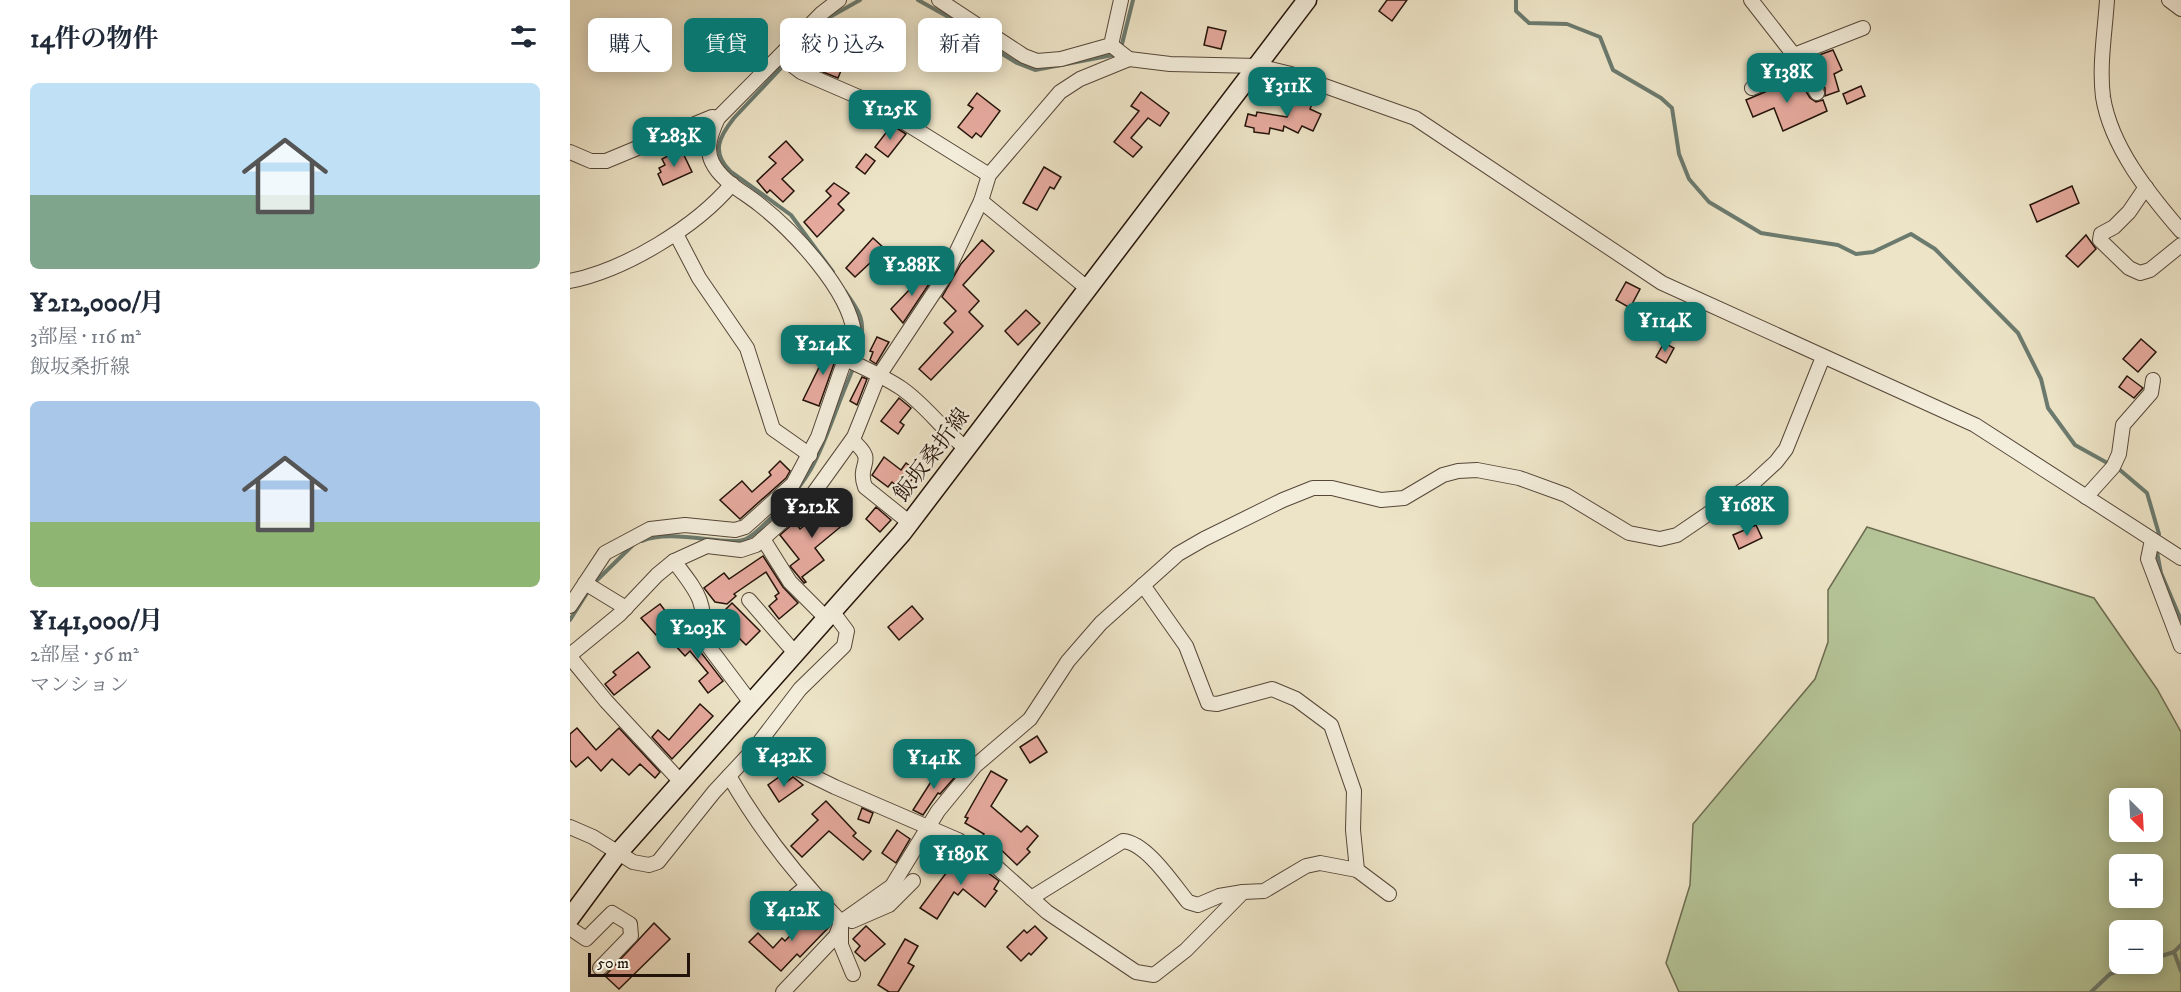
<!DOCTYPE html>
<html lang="ja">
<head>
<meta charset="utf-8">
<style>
	body { margin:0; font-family:"IM FELL DW Pica","Noto Serif JP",serif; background:#f6f6f7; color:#1f2937; height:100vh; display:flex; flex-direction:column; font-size:22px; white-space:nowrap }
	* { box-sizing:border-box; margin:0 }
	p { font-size:20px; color:#747a83 }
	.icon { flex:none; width:33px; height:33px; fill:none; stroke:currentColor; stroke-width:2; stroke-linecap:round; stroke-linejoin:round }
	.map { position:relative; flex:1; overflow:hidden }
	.details { display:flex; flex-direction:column; background:#fff; width:570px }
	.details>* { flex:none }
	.banner { position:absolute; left:18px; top:18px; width:570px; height:54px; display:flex; gap:12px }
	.needle { width:39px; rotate:156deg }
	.fabs { position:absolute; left:1539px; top:788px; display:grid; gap:12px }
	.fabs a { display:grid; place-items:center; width:54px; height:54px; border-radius:9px; background:#fff; box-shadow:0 3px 15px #0003; font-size:30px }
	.scale { position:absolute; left:18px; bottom:15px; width:102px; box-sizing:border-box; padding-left:6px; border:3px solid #24130a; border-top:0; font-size:16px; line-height:21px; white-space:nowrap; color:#24130a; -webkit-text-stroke:4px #f3eddb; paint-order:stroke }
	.price { position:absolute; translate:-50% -51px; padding:0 14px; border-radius:12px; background:#0f766e; color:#fff; font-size:20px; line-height:39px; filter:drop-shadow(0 2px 3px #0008) }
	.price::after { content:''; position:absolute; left:50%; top:36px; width:18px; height:14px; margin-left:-9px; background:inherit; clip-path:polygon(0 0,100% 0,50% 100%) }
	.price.current { background:#222; color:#fff }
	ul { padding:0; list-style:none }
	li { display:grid; align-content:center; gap:12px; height:318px; padding:0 30px }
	li span { display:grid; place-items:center; height:186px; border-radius:9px; color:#555 }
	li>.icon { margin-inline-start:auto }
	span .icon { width:108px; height:108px; fill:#fffc; stroke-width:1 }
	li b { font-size:26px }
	h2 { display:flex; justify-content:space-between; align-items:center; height:72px; padding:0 30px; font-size:26px }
	.tag { padding:0 21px; border-radius:9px; background:#fff; box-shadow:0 3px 15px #0003; font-size:21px; line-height:54px }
	.tag.current { background:#0f766e; color:#fff }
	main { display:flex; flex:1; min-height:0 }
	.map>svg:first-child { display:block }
</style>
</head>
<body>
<main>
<section class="details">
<h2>14件の物件<svg class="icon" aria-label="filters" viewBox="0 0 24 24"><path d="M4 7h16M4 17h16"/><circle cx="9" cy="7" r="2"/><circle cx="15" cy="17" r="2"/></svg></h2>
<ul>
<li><span style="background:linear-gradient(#bfe0f5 60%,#7fa58c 0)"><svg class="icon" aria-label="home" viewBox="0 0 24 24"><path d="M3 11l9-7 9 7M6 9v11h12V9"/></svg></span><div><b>¥212,000/月</b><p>3部屋 · 116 m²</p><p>飯坂桑折線</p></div></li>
<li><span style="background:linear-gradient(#a9c7e8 65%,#8fb573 0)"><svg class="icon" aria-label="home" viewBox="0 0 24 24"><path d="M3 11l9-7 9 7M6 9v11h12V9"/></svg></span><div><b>¥141,000/月</b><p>2部屋 · 56 m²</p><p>マンション</p></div></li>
</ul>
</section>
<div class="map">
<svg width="1611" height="992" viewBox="0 0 1611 992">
	<rect width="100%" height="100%" fill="#ede4c7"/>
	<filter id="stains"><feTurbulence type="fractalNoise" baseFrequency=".00333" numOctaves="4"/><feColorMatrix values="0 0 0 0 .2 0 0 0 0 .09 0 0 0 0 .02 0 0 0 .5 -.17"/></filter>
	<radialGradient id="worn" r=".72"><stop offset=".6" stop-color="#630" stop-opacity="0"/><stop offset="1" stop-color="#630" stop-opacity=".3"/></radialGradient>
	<path fill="#b5c598" stroke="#6c6c51" stroke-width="1.5" fill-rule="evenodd" d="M1297,527L1524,598L1587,689L1611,732V992H1109L1096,963L1120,885L1123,824L1245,679L1258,642V590ZM1550,798H1582V831H1550ZM1550,864H1582V897H1550ZM1550,930H1582V963H1550Z"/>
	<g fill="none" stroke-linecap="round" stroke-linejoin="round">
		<g stroke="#6b7a6e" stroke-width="4">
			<polyline points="348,0 391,24 413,42 447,63 465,70 548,54"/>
			<polyline points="946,0 946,11 959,23 997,24 1030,37 1043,70 1091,98 1102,108 1109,154 1119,179 1139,202 1191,233 1268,245 1286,254 1303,252 1341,234 1365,249 1448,333 1471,379 1478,408 1505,445 1550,470 1577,493 1589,534"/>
			<polyline points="551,48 563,0"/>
			<path d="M263,272L221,215L160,171C141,152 149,137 164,118L258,18L290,0"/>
			<path d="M72,541C101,528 159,547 176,539C186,534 193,525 201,518C246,476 251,448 273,393C281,372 293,351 292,327C292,313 282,302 275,291"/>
			<polyline points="1587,552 1591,573 1611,620"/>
			<polyline points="23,584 63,545"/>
			<polyline points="0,620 19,590"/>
			<polyline points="1611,945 1604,952 1611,971"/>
			<polyline points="1582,959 1604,952"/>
			<polyline points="1521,992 1540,974 1571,963"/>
		</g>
	</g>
	<g fill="#e6aa9e" stroke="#24130a" stroke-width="1.5">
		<polygon points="817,0 837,0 822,21 809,11"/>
		<polygon points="273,21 289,26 268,78 253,72"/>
		<polygon points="638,27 656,31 651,49 634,45"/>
		<polygon points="1263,50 1272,70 1264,74 1269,91 1255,96 1255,88 1238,59"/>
		<polygon points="1228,78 1240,98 1246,102 1253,100 1257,111 1213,131 1204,108 1183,117 1176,100"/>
		<polygon points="1291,86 1295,96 1277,104 1273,94"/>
		<polygon points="571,92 599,113 590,126 578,118 561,138 572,147 563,157 544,142 569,111 561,106"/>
		<polygon points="729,92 744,99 740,109 751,114 743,131 732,126 728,133 714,126 713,131 700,128 699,134 684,132 684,128 675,126 678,114 686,116 687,112 717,117"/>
		<polygon points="407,93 430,111 411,137 406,133 402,138 388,127 403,108 398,105"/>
		<polygon points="322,125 336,134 318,157 305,147"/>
		<polygon points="216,141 233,160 212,179 224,191 213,202 200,190 197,193 187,181 206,163 199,157"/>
		<polygon points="111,149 122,172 93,185 88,174 91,172 89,168 95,165 92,159"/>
		<polygon points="296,154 305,161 295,174 286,167"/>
		<polygon points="474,167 491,177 484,189 480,187 467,210 453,203"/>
		<polygon points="264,183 279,193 268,204 274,210 247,237 234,222 261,196 256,191"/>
		<polygon points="1502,186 1509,203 1467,222 1460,205"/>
		<polygon points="1516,235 1526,249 1508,267 1496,256"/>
		<polygon points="303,238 315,249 285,277 276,268"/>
		<polygon points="412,240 424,251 393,285 409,301 399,312 413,326 361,380 349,369 383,332 374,323 386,311 372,297 391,264"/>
		<polygon points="359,269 365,275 333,323 321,309"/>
		<polygon points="1056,282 1070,289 1060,308 1046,300"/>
		<polygon points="456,310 470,323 448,345 435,331"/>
		<polygon points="307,337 319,342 306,364 300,360 303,352 300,351"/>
		<polygon points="1571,339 1586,352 1568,372 1553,359"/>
		<polygon points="262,341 271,344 249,406 233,400"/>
		<polygon points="1094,343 1104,348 1096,363 1086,357"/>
		<polygon points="1557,376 1573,388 1564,398 1549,387"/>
		<polygon points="292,377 297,379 287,405 280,401"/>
		<polygon points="329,398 341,408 330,422 334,425 328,434 311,421"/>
		<polygon points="314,457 331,470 336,463 348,472 333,491 322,482 318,487 302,475"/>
		<polygon points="210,461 220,471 216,478 170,519 150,500 172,481 182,492 201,475 199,472"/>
		<polygon points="268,504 280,519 245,548 254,560 232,577 236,582 234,583 220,566 229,559 210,535 225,522 230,529 246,516 249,520"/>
		<polygon points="306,507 321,520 310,532 296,519"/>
		<polygon points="1186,525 1192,538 1169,549 1163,535"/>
		<polygon points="193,556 213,587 228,603 209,619 199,606 207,599 205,596 209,593 196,572 164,594 166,596 157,604 145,602 134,588 154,573 159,579"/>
		<polygon points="162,603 190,631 176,645 162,631 153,640 142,629 142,623"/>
		<polygon points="90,604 100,617 92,623 96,628 86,635 71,618"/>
		<polygon points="342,606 353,619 329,640 318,627"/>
		<polygon points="109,624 153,681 138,693 129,681 138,673 120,651 115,656 104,644 111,639 103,629"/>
		<polygon points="68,652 80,667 44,695 35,684 46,675 43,672"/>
		<polygon points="130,704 143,716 102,759 82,737 88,730 99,740"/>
		<polygon points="7,728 26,750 49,728 90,772 85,778 70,764 59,775 42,759 31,771 18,757 6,767 0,760 0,734"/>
		<polygon points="467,736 477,752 460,763 450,747"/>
		<polygon points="371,766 385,777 370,794 368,793 353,815 343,810"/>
		<polygon points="421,771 437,780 421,806 451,832 457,826 468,836 457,849 460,852 447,865 423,842 417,849 407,842 414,834 395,823 398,818 395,817"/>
		<polygon points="209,777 214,784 223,777 233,785 209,802 198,785"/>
		<polygon points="256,801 286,833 283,836 301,851 293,860 259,831 232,857 221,846 248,820 242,814"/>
		<polygon points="292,808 303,813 299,823 288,819"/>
		<polygon points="327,830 340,839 326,863 312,853"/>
		<polygon points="391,853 429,881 424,889 427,891 415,907 393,889 388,895 384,892 367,919 350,908"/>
		<polygon points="243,912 259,927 230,957 227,954 211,971 179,942 188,933 203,948 212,938 215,941"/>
		<polygon points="84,923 100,939 49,989 35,976"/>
		<polygon points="296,926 315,944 295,961 285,952 290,946 283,939"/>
		<polygon points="465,926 477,938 461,955 459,953 451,961 437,947 454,930 457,933"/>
		<polygon points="335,939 348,946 338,963 344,966 328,992 319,992 308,985"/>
	</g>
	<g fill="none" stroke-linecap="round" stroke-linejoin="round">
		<g stroke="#564739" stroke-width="16">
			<g id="minor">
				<polyline points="369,0 454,56 467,61 491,59 541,45 551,0"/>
				<polyline points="1181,0 1227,59 1247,93"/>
				<path d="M1537,0C1535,31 1529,66 1533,97C1541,147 1579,194 1611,231"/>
				<polyline points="1599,0 1611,9"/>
				<polyline points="541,45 559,59 600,64 688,66 721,74 845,118 1092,283 1405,425 1611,558"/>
				<polyline points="1224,55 1293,28"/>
				<polyline points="210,56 231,72 305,104 419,175"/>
				<polyline points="1182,88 1231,67"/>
				<polyline points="0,152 21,161 36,161 142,117 148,118"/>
				<polyline points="1576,187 1559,212 1544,227 1531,234 1530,240 1559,268 1570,273 1580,270 1611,245"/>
				<polyline points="411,201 517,288"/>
				<polyline points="106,234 129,278 177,348 203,429 240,455"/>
				<path d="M0,281C55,270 126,227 162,184"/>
				<path d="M276,359C294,368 315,377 331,388C356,405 373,431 397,449"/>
				<path d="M282,440C309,463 286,461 295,487L340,523"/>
				<polyline points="1516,497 1543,467 1549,454 1553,425 1581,393 1583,380"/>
				<polyline points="193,539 220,582 256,618"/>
				<polyline points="1582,540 1578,559 1611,646"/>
				<path d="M104,561C127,592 136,599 133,639L181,703"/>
				<polyline points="15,583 56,608"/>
				<polyline points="573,585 616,646 638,703 647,704 702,689 726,699 761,725 784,791 783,830 787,870 819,894"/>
				<polyline points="179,600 225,653"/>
				<path d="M0,606L35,553L80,529L115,525L165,530L175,527L223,484L248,437L284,333C279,290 223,231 190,205C174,192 151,181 142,162C135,148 142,131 148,118L252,13L269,0"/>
				<polyline points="0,655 50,614 87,575 104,561 137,546 171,550 186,545 243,494 284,437 308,377 375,276 411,201 419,175 490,92 510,79 559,59"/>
				<polyline points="0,657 36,701 111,782"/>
				<polyline points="185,748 265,787 388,840 421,862 477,912 566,972 584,975 616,950 673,892 694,891 736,866 750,863 787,870"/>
				<path d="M159,776C190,830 228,878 271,922V945L283,974"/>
				<polyline points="0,827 23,837 63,862 79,865 88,862 144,792 185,748 230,689 274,646 277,631 262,611"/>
				<path d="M461,898L553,841C577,843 603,884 618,902L628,905L649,896L673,892"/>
				<polyline points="200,917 237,886"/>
				<polyline points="282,921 319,905 343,881"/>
				<polyline points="0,928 16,939 42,913 60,924 61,936 30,968"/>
				<polyline points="213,992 266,936 271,922 322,886 368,811 405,766 460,719 498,661 531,623 608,554 634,539 713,500 743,488 762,488 811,500 834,498 873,475 888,471 907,470 949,478 996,495 1059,533 1090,539 1107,535 1182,484 1206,462 1216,449 1253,357"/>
			</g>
		</g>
		<g stroke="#24130a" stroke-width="21">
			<polyline id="secondary" points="0,918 48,853 332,533 737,0"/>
		</g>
		<use href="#minor" stroke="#f3eddb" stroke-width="14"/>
		<use href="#secondary" stroke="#f3eddb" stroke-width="18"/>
	</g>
	<g text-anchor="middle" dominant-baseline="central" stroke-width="4.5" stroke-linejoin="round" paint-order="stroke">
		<g font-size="22" fill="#24130a" stroke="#f3eddb">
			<text transform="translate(362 455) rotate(-53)">飯坂桑折線</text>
		</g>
	</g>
	<rect width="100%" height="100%" filter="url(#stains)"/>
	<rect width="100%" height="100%" fill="url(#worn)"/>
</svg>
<div class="fabs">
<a><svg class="needle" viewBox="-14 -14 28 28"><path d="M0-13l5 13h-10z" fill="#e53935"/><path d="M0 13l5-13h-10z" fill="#747a83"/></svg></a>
<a>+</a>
<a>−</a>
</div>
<div class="scale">50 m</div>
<b class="price" style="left:1217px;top:104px">¥138K</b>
<b class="price" style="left:717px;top:118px">¥311K</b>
<b class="price" style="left:320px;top:141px">¥125K</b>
<b class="price" style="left:104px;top:168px">¥283K</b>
<b class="price" style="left:342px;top:297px">¥288K</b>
<b class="price" style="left:1095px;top:353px">¥114K</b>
<b class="price" style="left:253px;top:376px">¥214K</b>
<b class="price" style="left:1177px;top:537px">¥168K</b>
<b class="price current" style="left:242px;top:539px">¥212K</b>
<b class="price" style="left:128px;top:660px">¥203K</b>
<b class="price" style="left:214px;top:788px">¥432K</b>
<b class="price" style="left:364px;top:790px">¥141K</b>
<b class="price" style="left:391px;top:886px">¥189K</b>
<b class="price" style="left:222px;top:942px">¥412K</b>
<div class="banner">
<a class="tag">購入</a>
<a class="tag current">賃貸</a>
<a class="tag">絞り込み</a>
<a class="tag">新着</a>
</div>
</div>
</main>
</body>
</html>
